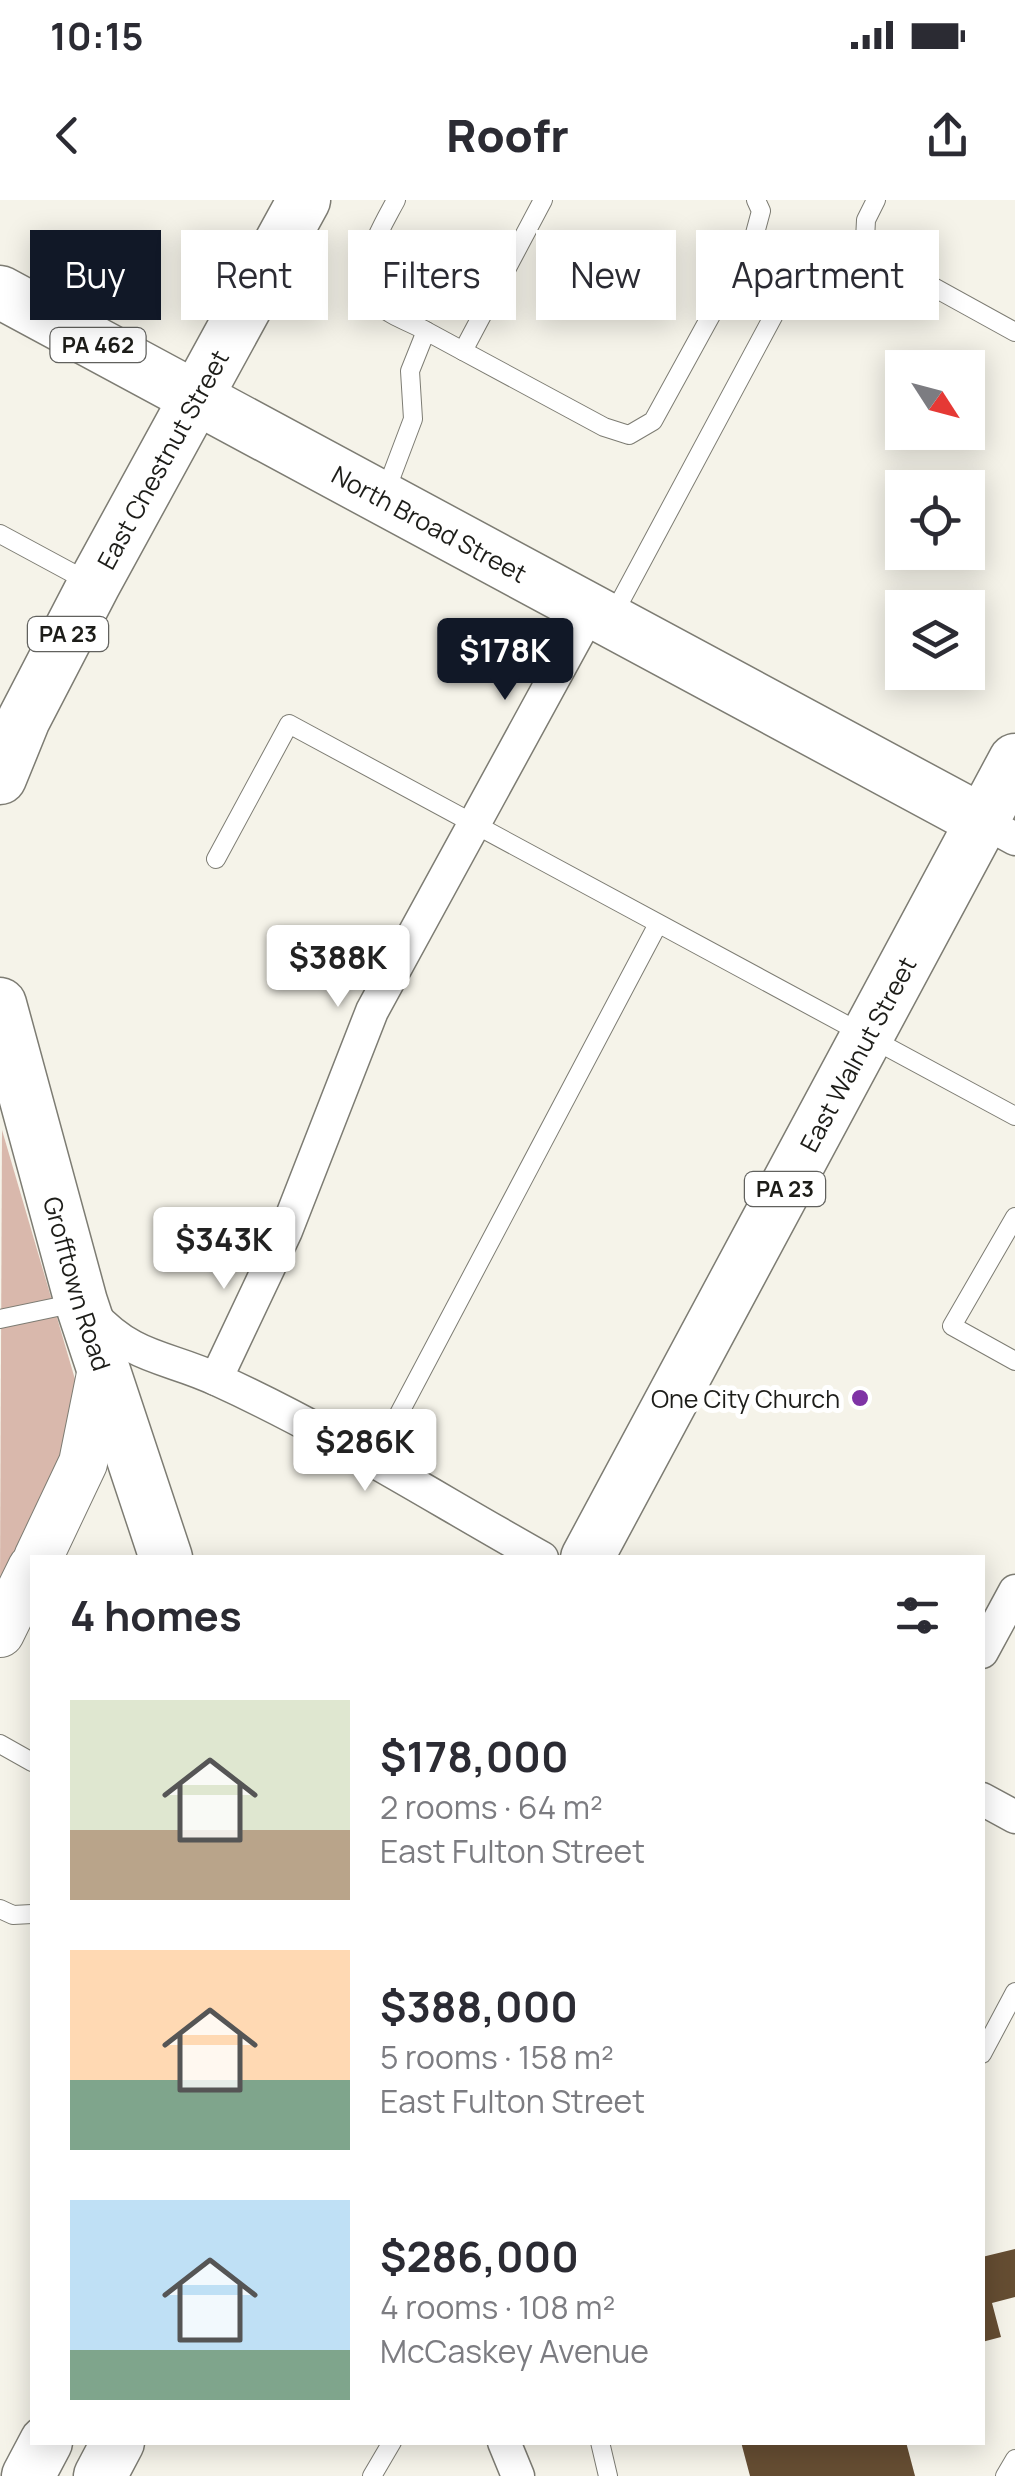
<!DOCTYPE html>
<html lang="en">
<head>
<meta charset="utf-8">
<style>
	body { margin:0; font-family:Manrope,sans-serif; background:#f7f7f7; color:#2b2b33; height:100vh; display:flex; flex-direction:column; font-size:38px; white-space:nowrap }
	* { box-sizing:border-box; margin:0 }
	p { font-size:32px; color:#7c7c81 }
	.icon { flex:none; width:55px; height:55px; fill:none; stroke:currentColor; stroke-width:2; stroke-linecap:round; stroke-linejoin:round }
	.map { position:relative; flex:1; overflow:hidden }
	.panel { position:absolute; left:30px; top:1355px; width:955px; height:890px; display:flex; flex-direction:column; background:#fff; border-radius:0px; box-shadow:0 5px 25px #0003 }
	.panel>* { flex:none }
	.banner { position:absolute; left:30px; top:30px; width:955px; height:90px; display:flex; gap:20px }
	.needle { width:65px; rotate:126deg }
	.tools { position:absolute; left:885px; top:150px; display:grid; gap:20px }
	.tools a { display:grid; place-items:center; width:100px; height:100px; border-radius:0px; background:#fff; box-shadow:0 5px 25px #0003; font-size:50px }
	.price { position:absolute; translate:-50% -85px; padding:0 22px; border-radius:10px; background:#fff; color:#222; font-size:32px; line-height:65px; filter:drop-shadow(0 2px 5px #0008) }
	.price::after { content:''; position:absolute; left:50%; top:60px; width:30px; height:22px; margin-left:-15px; background:inherit; clip-path:polygon(0 0,100% 0,50% 100%) }
	.price.active { background:#111827; color:#fff }
	ul { padding:0; list-style:none }
	li { display:flex; align-items:center; gap:30px; height:250px; padding:0 40px }
	li span { display:grid; place-items:center; flex:none; width:280px; height:200px; border-radius:0px; color:#555 }
	li>.icon { margin-inline-start:auto }
	span .icon { width:120px; height:120px; fill:#fffc; stroke-width:1 }
	li b { font-size:42px }
	h2 { display:flex; justify-content:space-between; align-items:center; height:120px; padding:0 40px; font-size:42px }
	.tag { padding:0 35px; border-radius:0px; background:#fff; box-shadow:0 5px 25px #0003; font-size:35px; line-height:90px }
	.tag.active { background:#111827; color:#fff }
	.status { display:flex; justify-content:space-between; align-items:center; height:70px; padding:0 50px; background:#fff; direction:ltr }
	.status svg { height:28px; fill:currentColor }
	header { display:flex; justify-content:space-between; align-items:center; height:130px; padding:0 40px; background:#fff; font-size:45px; font-weight:800 }
	.map>svg:first-child { display:block }
</style>
</head>
<body>
<div class="status"><b>10:15</b><svg viewBox="0 0 49 12"><path d="M0 12V9h3v3zM5 12V6h3v6zM10 12V3h3v9zM15 12V0h3v12zM26 1h20v11H26zM47 4h2v5h-2z"/></svg></div>
<header><svg class="icon" aria-label="back" viewBox="0 0 24 24"><path d="M15 5l-7 7 7 7"/></svg>Roofr<svg class="icon" aria-label="share" viewBox="0 0 24 24"><path d="M12 15V3M7 8l5-5 5 5M5 13v7h14v-7"/></svg></header>
<div class="map">
<svg width="1015" height="2276" viewBox="0 0 1015 2276">
	<rect width="100%" height="100%" fill="#f5f3e9"/>
	<polygon fill="#d9b8ac" points="2,930 77,1186 51,1300 0,1386"/>
	<g fill="#654d32">
		<polygon points="1015,2049 1015,2097 992,2103 1001,2137 982,2142 982,2057"/>
		<polygon points="741,2242 906,2242 915,2276 750,2276"/>
	</g>
	<g fill="none" stroke-linecap="round" stroke-linejoin="round">
		<g stroke="#7d7c73" stroke-width="20">
			<g id="lane">
				<path d="M396,0C382,27 350,75 377,103C388,115 412,123 426,131"/>
				<polyline points="876,0 866,20 865,40 879,57 1015,132"/>
				<polyline points="463,151 604,227 629,235 653,221 754,37 761,11 756,0"/>
				<polyline points="385,293 413,219 410,171 426,131 463,151 543,0"/>
				<polyline points="0,334 89,382"/>
				<polyline points="613,415 798,70 865,40"/>
				<polyline points="216,659 289,524 1015,916"/>
				<polyline points="1015,1017 952,1126 1015,1161"/>
				<polyline points="0,1119 76,1103"/>
				<polyline points="373,1263 658,724"/>
				<polyline points="0,1544 32,1562"/>
				<polyline points="0,1709 13,1715 32,1714"/>
				<polyline points="982,1854 1015,1792"/>
				<polyline points="600,2242 608,2276"/>
				<polyline points="372,2276 392,2242"/>
				<polyline points="1005,2276 1015,2259"/>
			</g>
		</g>
		<g stroke="#7d7c73" stroke-width="35">
			<g id="street">
				<polyline points="982,621 1015,639"/>
				<path d="M92,1114C134,1160 167,1156 218,1180C330,1231 435,1298 542,1358"/>
				<polyline points="216,1179 286,1031 372,811 591,410"/>
				<polyline points="982,1452 1015,1391"/>
				<polyline points="982,1599 1015,1617"/>
				<polyline points="504,2242 518,2276"/>
			</g>
		</g>
		<g stroke="#7d7c73" stroke-width="50">
			<g id="secondary">
				<polyline points="38,1358 83,1263 102,1169"/>
				<polyline points="0,1433 32,1368"/>
			</g>
		</g>
		<g stroke="#7d7c73" stroke-width="55">
			<g id="primary">
				<path id="s1" d="M0,92L982,621"/>
				<path id="s2" d="M0,578L24,519L94,384L304,0"/>
				<path id="s3" d="M0,804L81,1102L166,1358"/>
				<path id="s4" d="M587,1358L1015,560"/>
				<polyline points="28,2276 46,2242"/>
				<polyline points="100,2276 118,2242"/>
			</g>
		</g>
		<use href="#lane" stroke="#fff" stroke-width="18"/>
		<use href="#street" stroke="#fff" stroke-width="32"/>
		<use href="#secondary" stroke="#fff" stroke-width="48"/>
		<use href="#primary" stroke="#fff" stroke-width="52"/>
	</g>
	<circle fill="#7f33a5" stroke="#fff" stroke-width="4" cx="860" cy="1198" r="10"/>
	<g text-anchor="middle" dominant-baseline="central" stroke-width="10" stroke-linejoin="round" paint-order="stroke">
		<g fill="#fff" stroke="#61615e" stroke-width="2.5">
			<rect x="50.5" y="128" width="95" height="34" rx="8"/>
			<rect x="28" y="417" width="80" height="34" rx="8"/>
			<rect x="745" y="972" width="80" height="34" rx="8"/>
		</g>
		<g font-size="22" font-weight="bold" fill="#1d1d19">
			<text x="98" y="145">PA 462</text>
			<text x="68" y="434">PA 23</text>
			<text x="785" y="989">PA 23</text>
		</g>
		<g font-size="25" fill="#1d1d19" stroke="#fff">
			<text stroke="none"><textPath href="#s2" startOffset="358">East Chestnut Street</textPath></text>
			<text stroke="none"><textPath href="#s1" startOffset="488">North Broad Street</textPath></text>
			<text stroke="none"><textPath href="#s4" startOffset="572">East Walnut Street</textPath></text>
			<text stroke="none"><textPath href="#s3" startOffset="290">Grofftown Road</textPath></text>
		</g>
		<g font-size="25" fill="#1d1d19" stroke="#fff" text-anchor="end">
			<text x="840" y="1198">One City Church</text>
		</g>
	</g>
</svg>
<div class="tools">
<a><svg class="needle" viewBox="-14 -14 28 28"><path d="M0-13l5 13h-10z" fill="#e53935"/><path d="M0 13l5-13h-10z" fill="#7c7c81"/></svg></a>
<a><svg class="icon" aria-label="locate" viewBox="0 0 24 24"><circle cx="12" cy="12" r="6"/><path d="M12 2v4M12 18v4M2 12h4M18 12h4"/></svg></a>
<a><svg class="icon" aria-label="layers" viewBox="0 0 24 24"><path d="M12 4l9 5-9 5-9-5zM3 14l9 5 9-5"/></svg></a>
</div>
<b class="price active" style="left:505px;top:503px">$178K</b>
<b class="price" style="left:338px;top:810px">$388K</b>
<b class="price" style="left:224px;top:1092px">$343K</b>
<b class="price" style="left:365px;top:1294px">$286K</b>
<div class="banner">
<a class="tag active">Buy</a>
<a class="tag">Rent</a>
<a class="tag">Filters</a>
<a class="tag">New</a>
<a class="tag">Apartment</a>
</div>
<section class="panel">
<h2>4 homes<svg class="icon" aria-label="filters" viewBox="0 0 24 24"><path d="M4 7h16M4 17h16"/><circle cx="9" cy="7" r="2"/><circle cx="15" cy="17" r="2"/></svg></h2>
<ul>
<li><span style="background:linear-gradient(#dfe7d0 65%,#b9a48a 0)"><svg class="icon" aria-label="home" viewBox="0 0 24 24"><path d="M3 11l9-7 9 7M6 9v11h12V9"/></svg></span><div><b>$178,000</b><p>2 rooms · 64 m²</p><p>East Fulton Street</p></div></li>
<li><span style="background:linear-gradient(#ffd9b3 65%,#7fa58c 0)"><svg class="icon" aria-label="home" viewBox="0 0 24 24"><path d="M3 11l9-7 9 7M6 9v11h12V9"/></svg></span><div><b>$388,000</b><p>5 rooms · 158 m²</p><p>East Fulton Street</p></div></li>
<li><span style="background:linear-gradient(#bfe0f5 75%,#7fa58c 0)"><svg class="icon" aria-label="home" viewBox="0 0 24 24"><path d="M3 11l9-7 9 7M6 9v11h12V9"/></svg></span><div><b>$286,000</b><p>4 rooms · 108 m²</p><p>McCaskey Avenue</p></div></li>
</ul>
</section>
</div>
</body>
</html>
